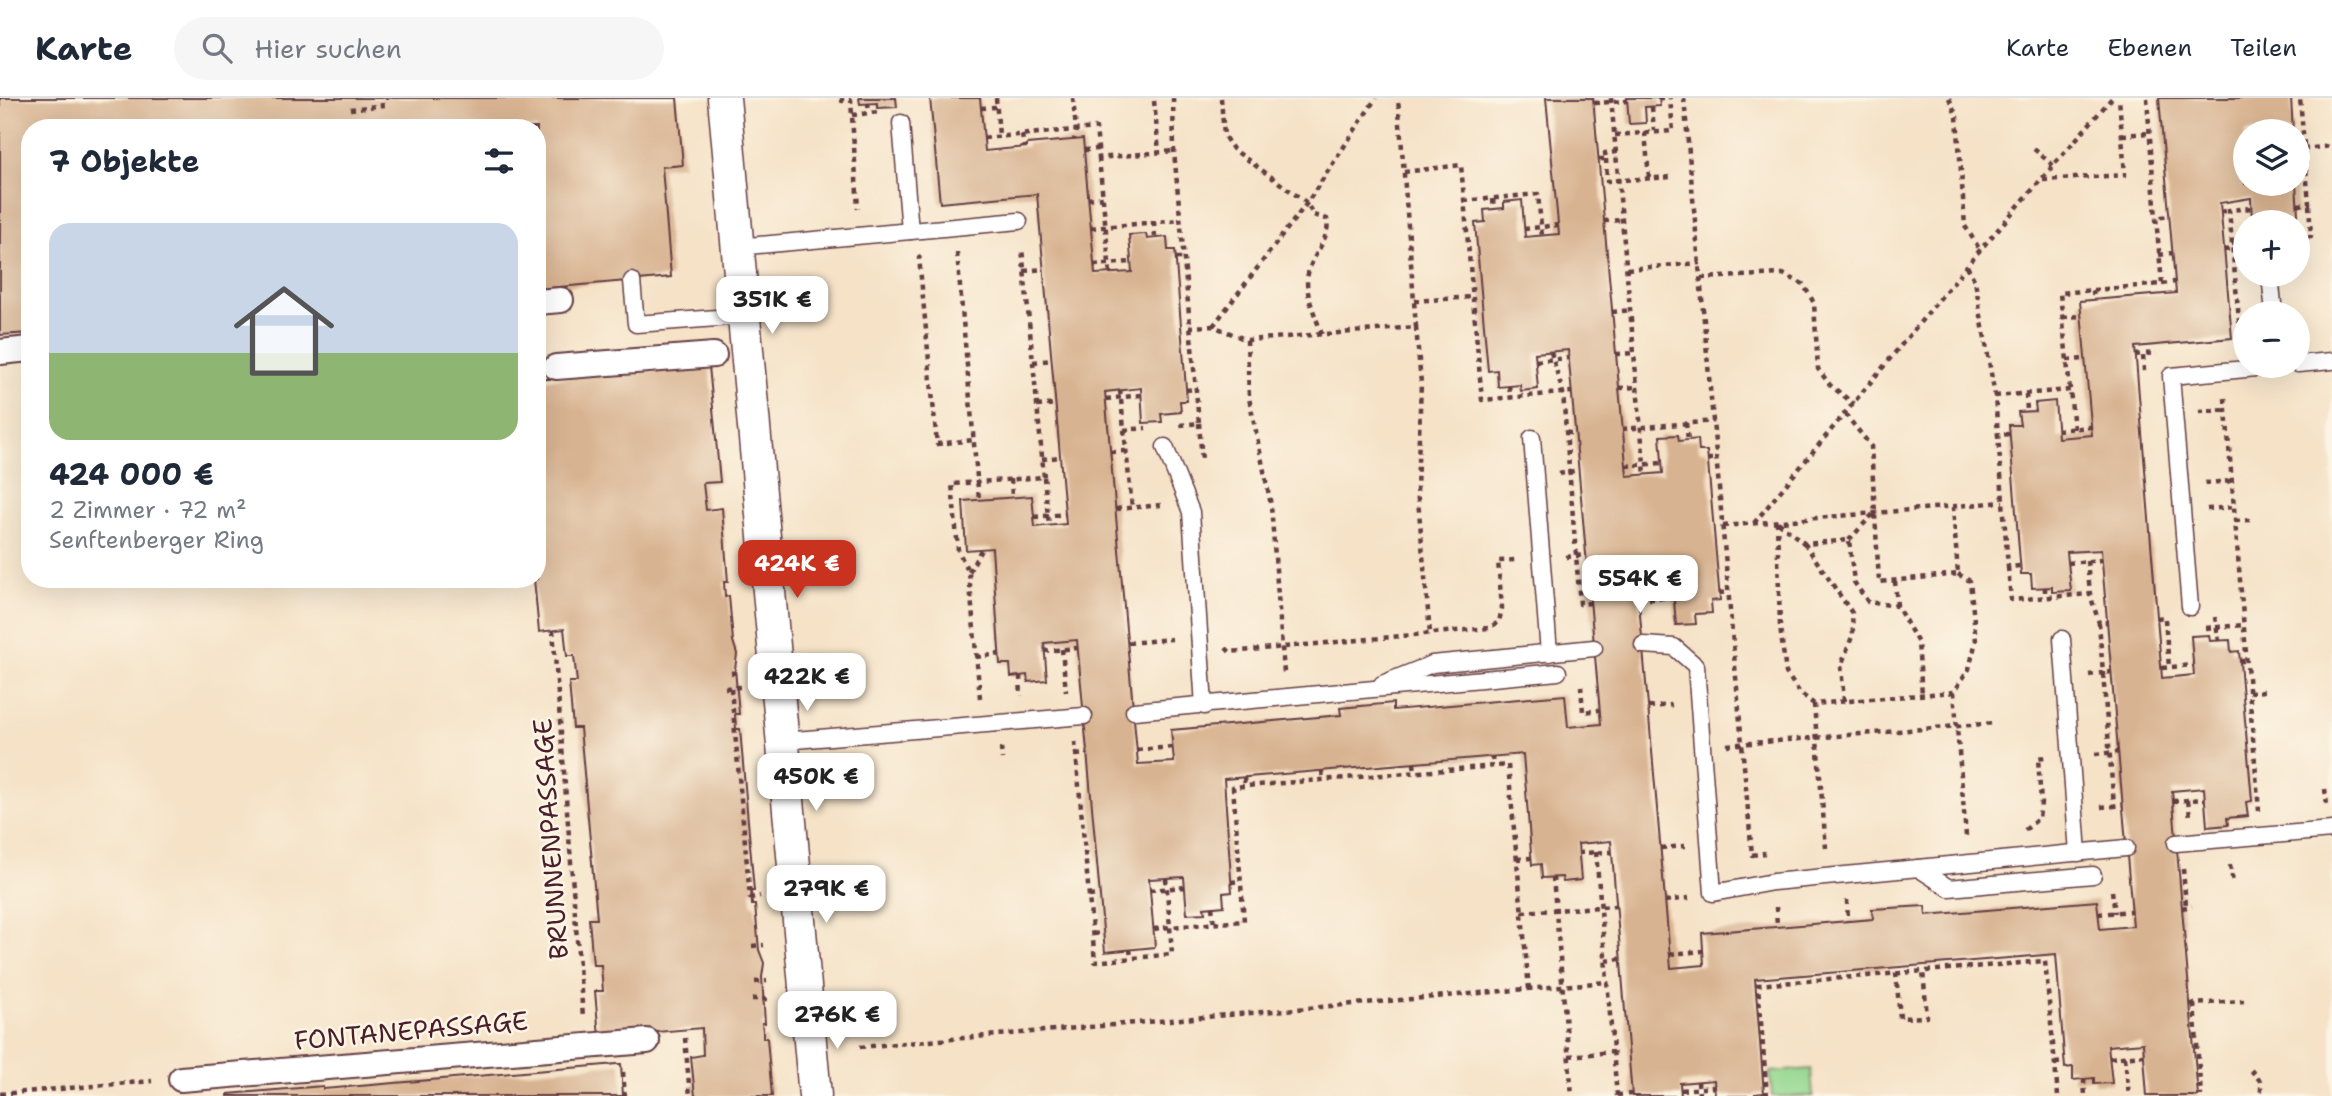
<!DOCTYPE html>
<html lang="de">
<head>
<meta charset="utf-8">
<style>
	body { margin:0; font-family:"Shantell Sans",sans-serif; background:#f6f6f7; color:#1f2937; height:100vh; display:flex; flex-direction:column; font-size:26px; white-space:nowrap }
	* { box-sizing:border-box; margin:0 }
	p { font-size:23px; color:#747a83 }
	.icon { flex:none; width:38px; height:38px; fill:none; stroke:currentColor; stroke-width:2; stroke-linecap:round; stroke-linejoin:round }
	.map { position:relative; flex:1; overflow:hidden }
	.drawer { position:absolute; left:21px; top:21px; width:525px; height:469px; display:flex; flex-direction:column; background:#fff; border-radius:28px; box-shadow:0 7px 28px #0002 }
	.drawer>* { flex:none }
	.tools { position:absolute; left:2233px; top:21px; display:grid; gap:14px }
	.tools a { display:grid; place-items:center; width:77px; height:77px; border-radius:50%; background:#fff; box-shadow:0 7px 28px #0002; font-size:35px }
	.price { position:absolute; translate:-50% -60px; padding:0 16px; border-radius:14px; background:#fff; color:#222; font-size:23px; line-height:46px; filter:drop-shadow(0 2px 4px #0008) }
	.price::after { content:''; position:absolute; left:50%; top:42px; width:21px; height:16px; margin-left:-10px; background:inherit; clip-path:polygon(0 0,100% 0,50% 100%) }
	.price.current { background:#c8321e; color:#fff }
	ul { padding:0; list-style:none }
	li { display:grid; align-content:center; gap:14px; height:371px; padding:0 28px }
	li+li { border-top:2px solid #e0e1e3 }
	li span { display:grid; place-items:center; height:217px; border-radius:21px; color:#555 }
	li>.icon { margin-inline-start:auto }
	span .icon { width:126px; height:126px; fill:#fffc; stroke-width:1 }
	li b { font-size:30px }
	h2 { display:flex; justify-content:space-between; align-items:center; height:84px; padding:0 28px; font-size:30px }
	header { display:flex; align-items:center; gap:42px; box-sizing:border-box; height:98px; padding:0 35px; background:#fff; border-bottom:2px solid #e0e1e3 }
	header strong { font-size:33px }
	nav { display:flex; gap:38px; margin-inline-start:auto; font-size:24px }
	.search { width:490px; height:63px; background:#f6f6f7; display:flex; align-items:center; gap:18px; box-sizing:border-box; padding:0 24px; border-radius:38px; color:#747a83; font-size:26px }
	.map>svg:first-child { display:block }
</style>
</head>
<body>
<header>
<strong>Karte</strong>
<div class="search"><svg class="icon" aria-label="search" viewBox="0 0 24 24"><circle cx="10" cy="10" r="6"/><path d="M15 15l6 6"/></svg>Hier suchen</div>
<nav><a>Karte</a><a>Ebenen</a><a>Teilen</a></nav>
</header>
<div class="map">
<svg width="2332" height="998" viewBox="0 0 2332 998">
	<rect width="100%" height="100%" fill="#fcf5e5"/>
	<filter id="ink" filterUnits="userSpaceOnUse"><feTurbulence type="fractalNoise" baseFrequency=".0143" numOctaves="2"/><feDisplacementMap in="SourceGraphic" scale="14" xChannelSelector="R" yChannelSelector="G"/><feConvolveMatrix kernelMatrix="1 2 1 2 8 2 1 2 1" color-interpolation-filters="sRGB"/></filter>
	<filter id="wash" filterUnits="userSpaceOnUse"><feTurbulence type="fractalNoise" baseFrequency=".00686" numOctaves="4" result="noise"/><feDisplacementMap in="SourceGraphic" scale="28" xChannelSelector="R" yChannelSelector="G"/><feGaussianBlur stdDeviation="1.57" result="paint"/><feColorMatrix in="noise" values="0 0 0 0 0 0 0 0 0 0 0 0 0 0 0 0 0 1.4 0 .05"/><feComposite in="paint" operator="in"/></filter>
	<g filter="url(#wash)">
		<rect width="100%" height="100%" fill="#f5e2c7"/>
		<polygon fill="#93d78f" stroke="#6e7b5d" stroke-width="2" points="1811,971 1813,998 1772,998 1770,974"/>
		<g id="blocks">
			<g fill="#d8b391">
				<polygon points="0,0 677,0 683,67 662,69 671,179 537,191 537,30 30,30 30,235 0,237"/>
				<polygon points="859,0 896,0 897,9 877,10 877,5 860,6"/>
				<polygon points="930,0 980,0 985,53 1027,49 1027,46 1083,41 1095,176 1132,174 1129,137 1146,136 1147,141 1167,139 1168,152 1175,152 1187,303 1180,303 1181,314 1161,316 1162,324 1143,325 1141,290 1105,294 1138,666 1174,664 1171,632 1341,617 1340,610 1393,605 1393,612 1565,597 1568,629 1601,626 1568,252 1535,255 1538,291 1521,293 1520,287 1498,289 1497,272 1488,273 1475,125 1485,124 1484,112 1504,110 1504,104 1522,102 1525,139 1559,136 1546,0 1593,0 1627,378 1663,375 1660,338 1678,337 1679,343 1698,341 1699,353 1707,353 1720,502 1711,503 1712,515 1695,516 1696,526 1676,527 1673,490 1638,494 1671,870 1704,867 1702,835 1873,821 1872,811 1925,808 1926,817 2097,803 2100,831 2133,828 2101,452 2067,454 2071,493 2052,494 2052,489 2032,490 2031,476 2021,476 2009,327 2020,327 2018,314 2036,313 2035,305 2055,303 2058,340 2092,337 2080,203 2176,195 2159,0 2291,0 2293,33 2245,33 2245,86 2296,86 2298,117 2291,117 2292,124 2252,124 2251,100 2220,105 2232,240 2135,249 2162,580 2194,577 2191,538 2209,537 2210,543 2230,542 2231,554 2239,553 2252,703 2246,704 2248,718 2227,720 2228,727 2207,729 2204,690 2172,693 2198,998 2147,998 2143,945 2108,948 2112,985 2094,986 2094,980 2073,982 2073,969 2065,970 2056,856 1755,881 1764,995 1755,996 1755,998 1715,998 1714,982 1680,985 1681,998 1632,998 1611,743 1578,746 1581,782 1563,784 1562,779 1542,780 1541,766 1532,767 1523,656 1224,681 1232,794 1223,795 1224,808 1204,810 1205,815 1187,816 1184,779 1149,781 1155,849 1105,854 1077,542 1044,545 1047,582 1028,584 1027,577 1011,579 1010,566 1000,566 992,450 966,452 963,403 1032,398 1035,429 1066,426 1037,96 940,105"/>
				<polygon points="1627,0 1659,0 1660,8 1645,9 1646,25 1629,26"/>
				<polygon points="709,268 720,384 703,385 706,412 722,410 728,484 724,484 725,499 729,498 733,543 737,556 735,571 739,616 735,616 736,631 740,631 754,793 751,793 752,807 755,807 759,852 764,865 762,879 765,925 762,925 763,933 763,940 767,940 772,998 695,998 691,959 703,957 702,930 599,939 595,893 603,893 601,867 593,867 589,821 597,821 580,630 573,630 569,584 577,584 574,558 567,558 564,531 539,534 534,481 537,481 537,282"/>
				<polygon points="617,966 621,966 623,998 228,998 228,996 323,988 323,991 336,990"/>
			</g>
		</g>
	</g>
	<g filter="url(#ink)">
		<use href="#blocks" fill-opacity="0" stroke="#643c42" stroke-width="2"/>
		<g fill="none" stroke-linecap="round" stroke-linejoin="round">
			<g stroke="#643c42" stroke-width="19">
				<g id="service">
					<polyline points="901,25 910,133"/>
					<polyline points="737,149 1019,123"/>
					<polyline points="2270,177 2274,215"/>
					<polyline points="632,183 636,226 744,218"/>
					<polyline points="2298,266 2332,263"/>
					<polyline points="1532,340 1549,555"/>
					<polyline points="1165,349 1191,414 1204,608"/>
					<polyline points="2190,509 2171,278 2278,268"/>
					<polyline points="2062,541 2078,755"/>
					<polyline points="1643,547 1674,549 1696,568 1713,795 1773,784 2126,750"/>
					<polyline points="1382,586 1432,566 1594,550"/>
					<polyline points="1134,613 1558,574"/>
					<polyline points="783,643 1084,618"/>
					<polyline points="2176,745 2332,732"/>
					<polyline points="1918,770 1949,790 2093,777"/>
				</g>
			</g>
			<g stroke="#643c42" stroke-width="28">
				<g id="pedestrian">
					<polyline points="537,204 561,202"/>
					<polyline points="0,254 30,251"/>
					<polyline points="556,269 714,257"/>
					<polyline points="181,981 647,943"/>
				</g>
			</g>
			<g stroke="#643c42" stroke-width="35">
				<polyline id="minor" points="724,0 815,998"/>
			</g>
			<g stroke="#643c42" stroke-width="4.5" stroke-dasharray="5 5" stroke-linecap="butt">
				<polyline points="842,0 842,3 851,2 858,111"/>
				<polyline points="996,0 999,38"/>
				<polyline points="1073,0 1076,32 1074,42"/>
				<polyline points="1173,0 1174,53 1199,325 1180,327"/>
				<path d="M1221,0L1224,38L1233,51L1307,105L1313,117L1327,121C1331,139 1314,155 1309,172C1302,192 1316,218 1322,237"/>
				<polyline points="1611,0 1645,377"/>
				<polyline points="1659,0 1663,0"/>
				<polyline points="1684,0 1752,757 1765,755"/>
				<polyline points="1949,0 1957,19 1965,128 1980,152"/>
				<polyline points="2147,0 2156,120"/>
				<polyline points="1154,3 1159,54"/>
				<polyline points="868,5 869,15"/>
				<polyline points="1594,5 1627,3"/>
				<polyline points="1652,9 1654,33"/>
				<polyline points="981,10 996,9"/>
				<polyline points="350,11 385,7"/>
				<polyline points="852,17 879,14"/>
				<polyline points="1645,34 1649,80"/>
				<polyline points="1022,37 1024,49"/>
				<polyline points="1615,37 1673,33 1670,0"/>
				<polyline points="2122,37 2150,35"/>
				<polyline points="984,40 1096,30 1099,60 1174,53"/>
				<polyline points="2034,51 2054,68"/>
				<polyline points="2303,51 2332,48"/>
				<polyline points="1084,52 1098,51"/>
				<polyline points="1099,60 1110,175"/>
				<polyline points="1599,61 1606,61 1605,55 1617,54"/>
				<polyline points="1606,61 1607,83 1671,79"/>
				<polyline points="1404,74 1461,67 1482,302 1572,294"/>
				<polyline points="2043,82 2125,77 2119,0"/>
				<polyline points="1088,101 1103,99"/>
				<polyline points="1493,101 1494,112"/>
				<polyline points="1464,103 1538,96 1542,138"/>
				<polyline points="2298,107 2309,106 2300,0"/>
				<polyline points="2221,114 2229,112"/>
				<polyline points="1604,123 1622,122"/>
				<polyline points="1154,124 1155,139"/>
				<polyline points="1091,130 1180,122"/>
				<polyline points="1524,131 1558,127"/>
				<polyline points="2298,140 2311,139 2309,106"/>
				<polyline points="2232,146 2245,144"/>
				<polyline points="2224,152 2232,151"/>
				<polyline points="957,155 979,402"/>
				<polyline points="2159,157 2173,155"/>
				<polyline points="921,158 919,159 937,346 973,342"/>
				<polyline points="1176,160 1183,160"/>
				<polyline points="1094,167 1131,164"/>
				<polyline points="1967,168 1975,183 1995,298 1998,337"/>
				<polyline points="1627,171 1700,165"/>
				<polyline points="1024,173 1044,171"/>
				<polyline points="1701,180 1783,176 1803,186 1814,205 1818,271 1830,287 1854,306"/>
				<polyline points="2162,186 2175,184"/>
				<polyline points="2093,192 2094,202"/>
				<polyline points="1414,203 1473,199"/>
				<polyline points="1612,214 1631,212"/>
				<polyline points="2063,219 2082,218"/>
				<polyline points="1213,228 1307,105 1376,0"/>
				<polyline points="1189,229 1213,228 1247,242 1416,229 1398,0"/>
				<polyline points="1416,229 1421,285 1417,391 1430,535"/>
				<polyline points="1247,242 1249,300 1271,407 1284,575"/>
				<polyline points="2241,245 2229,112 2252,110"/>
				<polyline points="1551,254 1563,295 1580,506 1591,505"/>
				<polyline points="1616,256 1634,255"/>
				<polyline points="2135,257 2143,256"/>
				<polyline points="2067,262 2085,261"/>
				<polyline points="1536,263 1568,260"/>
				<polyline points="1033,264 1052,262"/>
				<polyline points="2144,273 2143,256 2156,255"/>
				<polyline points="1509,288 1511,300"/>
				<polyline points="1619,290 1637,289"/>
				<polyline points="1120,292 1132,409"/>
				<polyline points="1186,292 1195,291"/>
				<polyline points="2026,296 2027,313"/>
				<polyline points="1995,298 2070,292"/>
				<polyline points="2225,300 2259,713"/>
				<polyline points="1106,301 1141,297"/>
				<polyline points="1037,308 1056,306"/>
				<polyline points="2199,314 2226,312"/>
				<polyline points="1845,316 1871,348 1879,484 1958,476 1953,409"/>
				<polyline points="1199,325 1202,363"/>
				<polyline points="1686,325 1688,342"/>
				<polyline points="1622,331 1714,323"/>
				<polyline points="2074,331 2060,195 2162,186 2156,120 2169,118"/>
				<polyline points="1124,332 1146,330"/>
				<polyline points="2057,332 2091,329"/>
				<polyline points="1566,335 1575,335"/>
				<polyline points="2009,336 1998,337 2008,469 2020,468"/>
				<polyline points="1111,354 1126,353"/>
				<polyline points="1042,361 1060,359"/>
				<polyline points="1707,361 1717,361"/>
				<polyline points="1626,368 1662,365"/>
				<polyline points="1559,376 1579,372"/>
				<polyline points="1044,379 1049,428"/>
				<polyline points="1011,381 1012,399"/>
				<polyline points="2205,385 2232,383"/>
				<polyline points="1116,411 1162,407"/>
				<polyline points="2207,411 2234,409"/>
				<polyline points="1034,419 1066,416"/>
				<polyline points="1777,423 1780,529 1786,575 1800,595 1814,606 1954,594"/>
				<polyline points="2235,423 2251,422"/>
				<polyline points="1778,424 1805,446"/>
				<polyline points="1754,425 1980,152 2112,0"/>
				<polyline points="1723,428 2003,404"/>
				<polyline points="1849,442 1873,416"/>
				<polyline points="1566,459 1587,457"/>
				<polyline points="2087,463 2090,496 2099,525"/>
				<polyline points="2068,465 2102,462"/>
				<polyline points="2008,469 2011,502 2090,496"/>
				<polyline points="969,474 982,450"/>
				<polyline points="1958,476 1970,483 1976,543 1969,571 1954,594 1966,738"/>
				<polyline points="1895,483 1897,508"/>
				<polyline points="2045,489 2045,499"/>
				<polyline points="1719,495 1729,494"/>
				<polyline points="1639,502 1674,499"/>
				<polyline points="2215,519 2219,543"/>
				<polyline points="2157,520 2165,519"/>
				<polyline points="2165,521 2169,569"/>
				<polyline points="2206,530 2244,527"/>
				<polyline points="553,532 583,919"/>
				<polyline points="1128,545 1172,541"/>
				<polyline points="1226,550 1230,554 1488,530 1499,524 1502,510 1498,463 1516,462"/>
				<polyline points="1062,551 1066,594"/>
				<polyline points="1044,553 1078,550"/>
				<polyline points="976,559 1000,556"/>
				<polyline points="2239,563 2247,563"/>
				<polyline points="2162,570 2193,567"/>
				<polyline points="2112,574 2103,575 2114,708 2123,707"/>
				<polyline points="731,575 740,574"/>
				<polyline points="2089,577 2103,575 2099,525 2108,524"/>
				<polyline points="1020,578 1021,598"/>
				<polyline points="1581,588 1583,614 1600,612"/>
				<polyline points="725,590 742,589"/>
				<polyline points="731,590 750,800 760,798"/>
				<polyline points="2249,594 2266,593"/>
				<polyline points="980,600 969,475 958,452 952,386 1044,379 1022,150"/>
				<polyline points="1844,603 1841,568 1853,536 1852,515 1805,446 1849,442 1854,484 1868,504 1897,508 1918,545 1922,596"/>
				<polyline points="1814,606 1826,750"/>
				<polyline points="1649,609 1672,607"/>
				<polyline points="1075,644 1095,864 1172,856 1170,829 1244,823 1233,689 1508,667 1529,891"/>
				<polyline points="1727,647 1995,625"/>
				<polyline points="1001,650 1002,661"/>
				<polyline points="1137,652 1173,649"/>
				<polyline points="2095,656 2119,654"/>
				<polyline points="1076,657 1087,656"/>
				<polyline points="1492,658 1493,668"/>
				<polyline points="1414,665 1415,674"/>
				<polyline points="1322,673 1323,681"/>
				<polyline points="1244,680 1245,688"/>
				<polyline points="2325,691 2327,707"/>
				<polyline points="2188,702 2190,718"/>
				<polyline points="2173,703 2205,701"/>
				<polyline points="2101,709 2114,708"/>
				<polyline points="2025,732 2039,720 2041,705 2038,660 2045,659"/>
				<polyline points="1661,750 1685,748"/>
				<polyline points="1596,754 1617,998"/>
				<polyline points="1578,755 1611,754"/>
				<polyline points="1517,761 1532,760"/>
				<polyline points="2230,767 2233,784"/>
				<polyline points="2183,771 2186,808"/>
				<polyline points="1553,779 1572,998"/>
				<polyline points="1231,784 1241,783"/>
				<polyline points="1150,792 1185,789"/>
				<polyline points="2112,793 2115,815"/>
				<polyline points="1089,798 1100,797"/>
				<polyline points="1847,802 1848,823"/>
				<polyline points="1665,803 1689,800"/>
				<polyline points="1212,809 1214,826"/>
				<polyline points="1776,809 1777,829"/>
				<polyline points="2182,810 2192,808"/>
				<polyline points="1522,814 1616,808"/>
				<polyline points="2098,816 2132,813"/>
				<polyline points="1154,831 1170,829 1166,780"/>
				<polyline points="1093,836 1103,835"/>
				<polyline points="752,848 764,847"/>
				<polyline points="1130,851 1131,860"/>
				<polyline points="1670,856 1703,853"/>
				<polyline points="1606,863 1620,861"/>
				<polyline points="1896,875 1900,920 1927,919 1923,873"/>
				<polyline points="755,884 767,883"/>
				<polyline points="752,901 768,901"/>
				<polyline points="2190,906 2244,903"/>
				<polyline points="2194,906 2201,998"/>
				<polyline points="685,940 690,998"/>
				<polyline points="860,949 1607,884"/>
				<polyline points="1569,958 1613,954"/>
				<polyline points="2125,959 2129,998"/>
				<polyline points="2110,960 2144,957"/>
				<polyline points="2055,965 2065,964"/>
				<polyline points="2251,972 2261,984 2261,998"/>
				<polyline points="623,974 625,998"/>
				<polyline points="2084,981 2085,998"/>
				<polyline points="1698,983 1699,998"/>
				<polyline points="1681,992 1715,989"/>
				<polyline points="0,996 152,983"/>
				<polyline points="1617,997 1632,996"/>
				<polyline points="1767,998 1758,887 2045,863 2058,998"/>
			</g>
			<use href="#service" stroke="#fff" stroke-width="16"/>
			<use href="#pedestrian" stroke="#fff" stroke-width="24"/>
			<use href="#minor" stroke="#fff" stroke-width="32"/>
		</g>
	</g>
	<g text-anchor="middle" dominant-baseline="central" stroke-width="5" stroke-linejoin="round" paint-order="stroke">
		<g font-size="26" fill="#4a1f2b" stroke="#fcf5e5">
			<text transform="translate(550 741) rotate(-94)">BRUNNENPASSAGE</text>
			<text transform="translate(411 932) rotate(-5)">FONTANEPASSAGE</text>
		</g>
	</g>
</svg>
<div class="tools">
<a><svg class="icon" aria-label="layers" viewBox="0 0 24 24"><path d="M12 4l9 5-9 5-9-5zM3 14l9 5 9-5"/></svg></a>
<a>+</a>
<a>−</a>
</div>
<b class="price" style="left:772px;top:238px">351K €</b>
<b class="price current" style="left:797px;top:502px">424K €</b>
<b class="price" style="left:1640px;top:517px">554K €</b>
<b class="price" style="left:807px;top:615px">422K €</b>
<b class="price" style="left:816px;top:715px">450K €</b>
<b class="price" style="left:826px;top:827px">279K €</b>
<b class="price" style="left:837px;top:953px">276K €</b>
<section class="drawer">
<h2>7 Objekte<svg class="icon" aria-label="filters" viewBox="0 0 24 24"><path d="M4 7h16M4 17h16"/><circle cx="9" cy="7" r="2"/><circle cx="15" cy="17" r="2"/></svg></h2>
<ul>
<li><span style="background:linear-gradient(#c9d6e8 60%,#8fb573 0)"><svg class="icon" aria-label="home" viewBox="0 0 24 24"><path d="M3 11l9-7 9 7M6 9v11h12V9"/></svg></span><div><b>424 000 €</b><p>2 Zimmer · 72 m²</p><p>Senftenberger Ring</p></div></li>
</ul>
</section>
</div>
</body>
</html>
